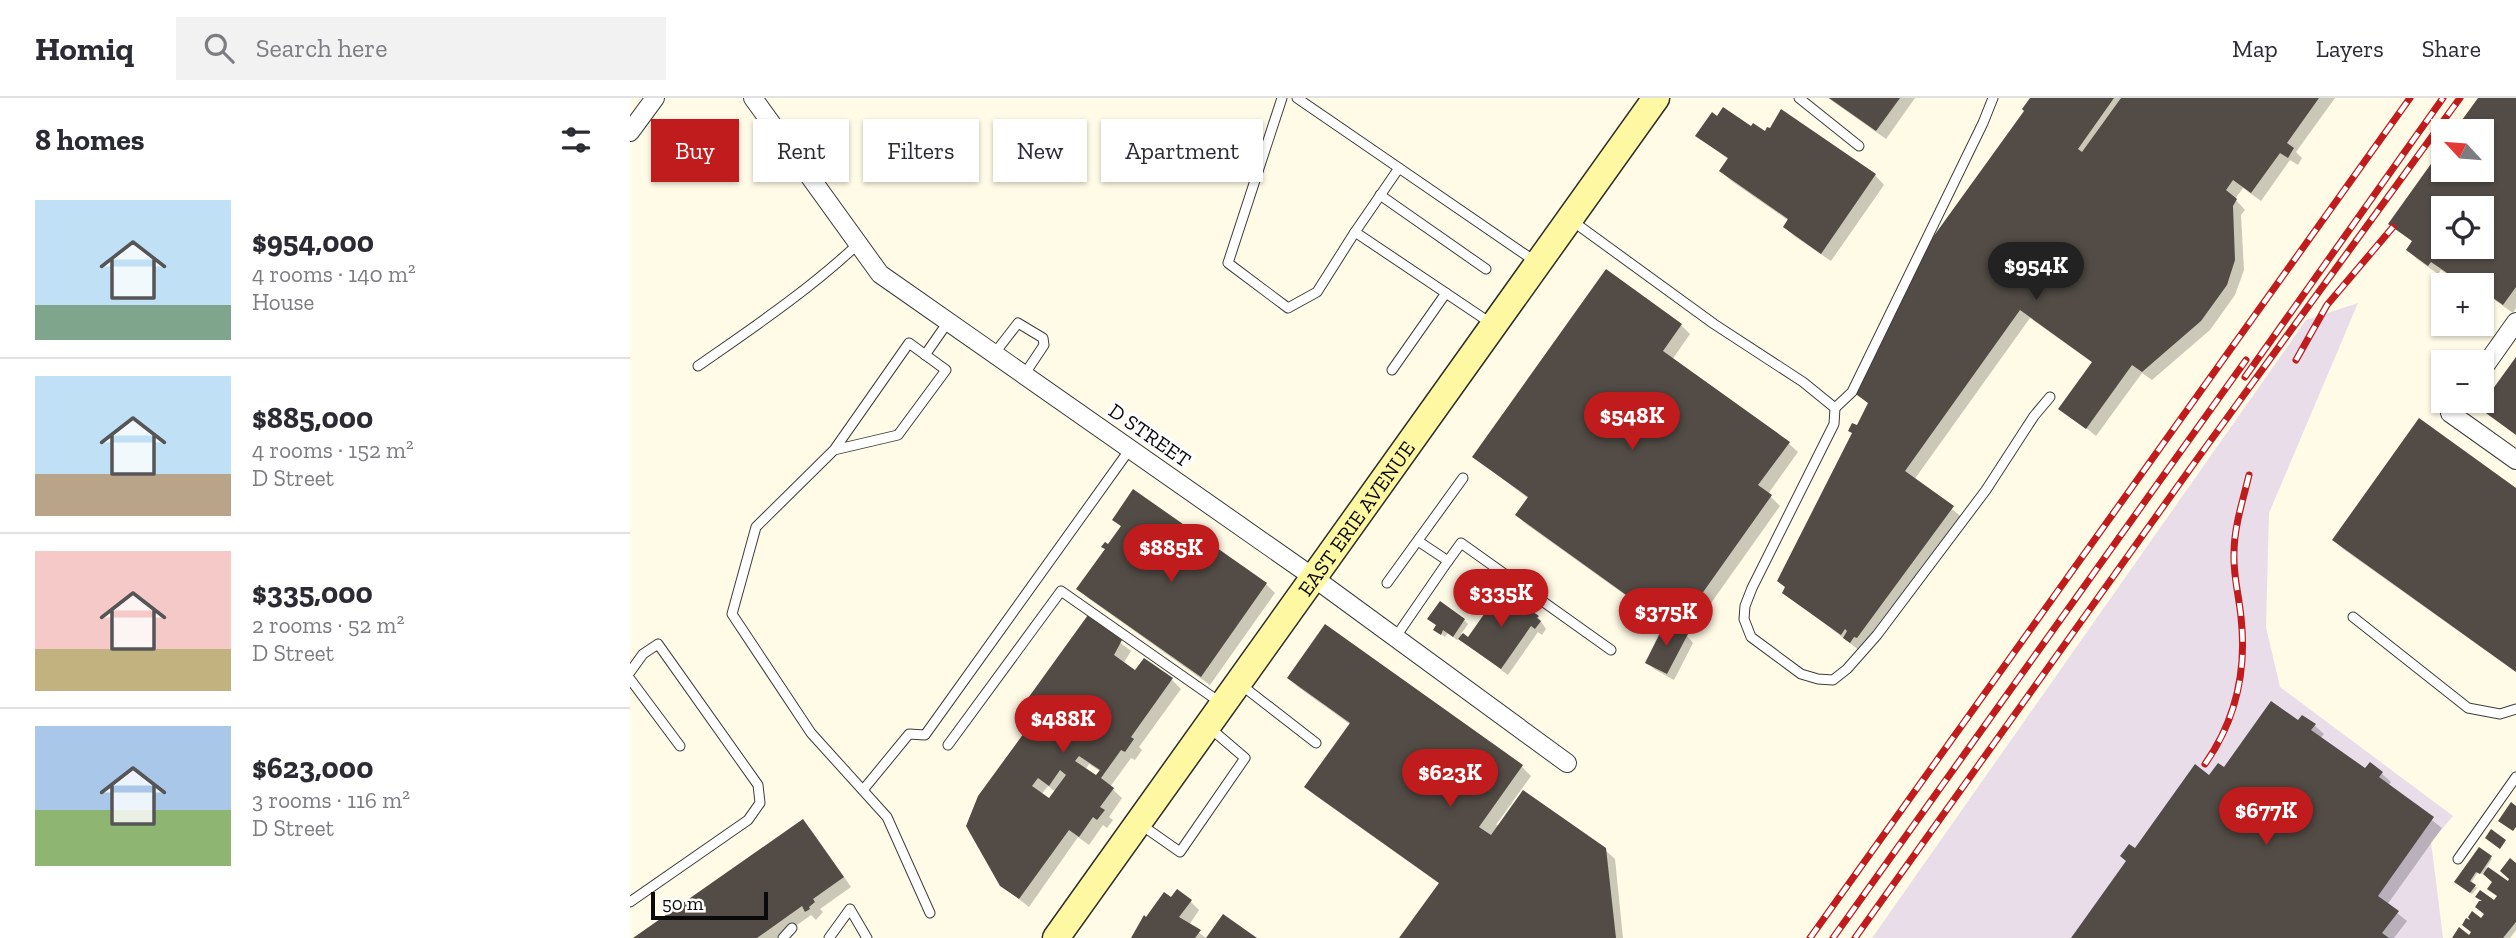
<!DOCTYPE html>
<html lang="en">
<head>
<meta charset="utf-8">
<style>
	body { margin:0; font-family:"Zilla Slab",serif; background:#f2f2f3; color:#2b2b33; height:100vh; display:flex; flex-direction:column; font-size:26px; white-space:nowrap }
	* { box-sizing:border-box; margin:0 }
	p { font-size:23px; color:#7c7c81 }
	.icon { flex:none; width:38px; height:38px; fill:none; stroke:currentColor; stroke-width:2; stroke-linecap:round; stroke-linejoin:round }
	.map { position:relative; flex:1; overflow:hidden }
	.panel { display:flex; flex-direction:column; background:#fff; width:630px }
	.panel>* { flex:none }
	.hud { position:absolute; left:21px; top:21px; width:665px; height:63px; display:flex; gap:14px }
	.needle { width:46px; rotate:296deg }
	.buttons { position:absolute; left:1801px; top:21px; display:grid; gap:14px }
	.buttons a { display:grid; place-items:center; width:63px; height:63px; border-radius:0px; background:#fff; box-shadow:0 2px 5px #0004; font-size:35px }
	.scale { position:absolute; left:21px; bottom:18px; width:117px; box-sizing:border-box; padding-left:7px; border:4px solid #0a0a0a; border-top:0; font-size:19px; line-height:24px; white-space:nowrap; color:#0a0a0a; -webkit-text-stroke:5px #fff; paint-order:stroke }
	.price { position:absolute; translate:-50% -60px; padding:0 16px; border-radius:24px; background:#c11c1d; color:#fff; font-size:23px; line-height:46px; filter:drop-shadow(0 2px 4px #0008) }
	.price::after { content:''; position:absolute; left:50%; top:42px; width:21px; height:16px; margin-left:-10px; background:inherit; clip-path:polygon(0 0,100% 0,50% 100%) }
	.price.on { background:#222; color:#fff }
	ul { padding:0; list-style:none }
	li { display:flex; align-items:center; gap:21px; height:175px; padding:0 35px }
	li+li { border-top:2px solid #e1e1e2 }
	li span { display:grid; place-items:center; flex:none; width:196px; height:140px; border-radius:0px; color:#555 }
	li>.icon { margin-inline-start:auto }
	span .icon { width:84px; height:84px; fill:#fffc; stroke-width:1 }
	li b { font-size:30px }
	h2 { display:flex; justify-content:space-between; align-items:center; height:84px; padding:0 35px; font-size:30px }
	.chip { padding:0 24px; border-radius:0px; background:#fff; box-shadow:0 2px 5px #0004; font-size:24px; line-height:63px }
	.chip.on { background:#c11c1d; color:#fff }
	header { display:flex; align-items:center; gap:42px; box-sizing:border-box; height:98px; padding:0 35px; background:#fff; border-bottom:2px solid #e1e1e2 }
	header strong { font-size:33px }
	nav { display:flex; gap:38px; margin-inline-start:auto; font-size:24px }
	.search { width:490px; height:63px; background:#f2f2f3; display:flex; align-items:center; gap:18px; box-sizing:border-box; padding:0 24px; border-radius:0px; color:#7c7c81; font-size:26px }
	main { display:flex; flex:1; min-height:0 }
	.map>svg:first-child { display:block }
</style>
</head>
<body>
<header>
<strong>Homiq</strong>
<div class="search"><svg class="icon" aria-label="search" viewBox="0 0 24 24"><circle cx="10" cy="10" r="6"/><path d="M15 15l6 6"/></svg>Search here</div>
<nav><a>Map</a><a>Layers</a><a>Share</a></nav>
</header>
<main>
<section class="panel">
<h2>8 homes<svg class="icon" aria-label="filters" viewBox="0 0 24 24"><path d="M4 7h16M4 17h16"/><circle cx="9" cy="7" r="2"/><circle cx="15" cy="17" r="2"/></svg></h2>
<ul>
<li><span style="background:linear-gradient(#bfe0f5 75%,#7fa58c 0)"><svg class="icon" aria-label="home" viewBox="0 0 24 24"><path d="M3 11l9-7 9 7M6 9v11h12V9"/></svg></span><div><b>$954,000</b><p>4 rooms · 140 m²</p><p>House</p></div></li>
<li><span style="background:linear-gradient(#bfe0f5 70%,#b9a48a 0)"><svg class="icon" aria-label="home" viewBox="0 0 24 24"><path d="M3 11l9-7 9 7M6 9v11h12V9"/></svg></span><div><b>$885,000</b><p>4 rooms · 152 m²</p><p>D Street</p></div></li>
<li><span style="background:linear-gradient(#f6c9c9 70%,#c2b280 0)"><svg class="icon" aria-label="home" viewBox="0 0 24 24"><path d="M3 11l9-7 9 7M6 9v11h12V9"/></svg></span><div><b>$335,000</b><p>2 rooms · 52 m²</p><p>D Street</p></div></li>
<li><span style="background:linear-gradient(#a9c7e8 60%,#8fb573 0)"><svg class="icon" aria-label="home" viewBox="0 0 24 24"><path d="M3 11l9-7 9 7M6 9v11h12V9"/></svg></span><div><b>$623,000</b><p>3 rooms · 116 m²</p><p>D Street</p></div></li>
</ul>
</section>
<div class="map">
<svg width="1886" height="840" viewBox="0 0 1886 840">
	<rect width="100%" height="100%" fill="#fffbe7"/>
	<polygon fill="#e9ddea" points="1728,205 1639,415 1636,529 1650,589 1823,718 1801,744 1813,840 1242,840 1676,222"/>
	<g fill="#0003" fill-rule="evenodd">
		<polygon points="1198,0 1285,0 1256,41"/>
		<polygon points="1403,0 1705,0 1666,54 1672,60 1668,67 1660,62 1631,103 1613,90 1605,101 1615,112 1611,117 1614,172 1605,197 1580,232 1522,282 1512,275 1466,338 1431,310 1463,265 1400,220 1284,382 1332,419 1230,553 1154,494 1239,306 1226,294"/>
		<path d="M1850,0H1886V210L1883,215L1852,193V187H1843L1839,184L1837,187H1833L1811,172L1808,176L1787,161L1778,152L1783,144L1760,125L1813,52V72H1852V33H1826ZM1813,110H1852V149H1813Z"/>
		<polygon points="1122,30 1245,77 1254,87 1201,163 1164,138 1155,129 1159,123 1100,82 1091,73 1099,62 1068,38"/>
		<polygon points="1051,227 1060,236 1042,262 1158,345 1168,354 1138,396 1150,408 1069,522 1036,499 1023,517 896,426 887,417 899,401 844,359"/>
		<polygon points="1886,392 1886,574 1713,451 1704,442"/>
		<polygon points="484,422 636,486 645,495 580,587 458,500 448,491 492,429"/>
		<polygon points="908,519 916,531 912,537 908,534 878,577 829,540 827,542 818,535 815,539 806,531 834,522 838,526 831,536 838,541"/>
		<path d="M458,520L501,553L493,566L506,575L542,582L551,591L509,649L512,652L505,662L501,660L480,689L492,700L479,719L483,722L477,730L473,727L459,747L448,739L399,809L371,787L402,625L390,614ZM459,666L471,674L467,680L455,672ZM418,688L426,694L419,703L411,697Z"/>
		<polygon points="695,529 892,669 901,678 866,727 975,752 985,761 993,840 771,840 810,786 686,698 677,689 721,627 668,589 659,580"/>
		<polygon points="1057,538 1063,545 1044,582 1024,571 1017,564"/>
		<polygon points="1668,624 1684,627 1694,636 1690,641 1735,672 1751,675 1761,684 1758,688 1812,730 1757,807 1777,823 1764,840 1443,840 1506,753 1579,680"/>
		<polygon points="173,723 182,733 221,789 190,811 193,814 186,822 181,817 149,840 6,840"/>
		<polygon points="1849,751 1862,761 1856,770 1885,788 1886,767 1886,832 1880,840 1824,840 1829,832 1841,838 1869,799 1865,784 1854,774 1852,776 1848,774 1841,785 1847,790 1842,796 1826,784"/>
		<polygon points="542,801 560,803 569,812 559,827 576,840 503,840 516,821"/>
	</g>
	<g fill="#534c46" fill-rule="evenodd">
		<polygon points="1199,0 1270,0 1246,33"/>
		<polygon points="1400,0 1484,0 1448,51 1452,54 1491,0 1689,0 1657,45 1664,50 1658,60 1650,55 1621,95 1603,82 1596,92 1607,101 1603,108 1605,162 1597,187 1571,223 1512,274 1502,267 1456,331 1428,311 1462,264 1390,212 1275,373 1324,408 1227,540 1224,539 1220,545 1213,540 1217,533 1215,531 1211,537 1152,495 1155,489 1147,483 1222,335 1218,333 1222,325 1227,327 1238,305 1223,294 1298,146 1394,13 1392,11"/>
		<path d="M1848,0H1886V189L1873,207L1852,192V187H1845L1829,176L1826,181L1801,164L1798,168L1776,152L1782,143L1758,126L1813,49V72H1852V33H1824ZM1813,110H1852V149H1813Z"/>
		<polygon points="1093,9 1121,28 1123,25 1135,33 1137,29 1140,30 1151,11 1246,76 1191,156 1153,129 1158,121 1089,73 1098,60 1065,38 1082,14 1087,18"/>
		<polygon points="976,171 1052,226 1033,253 1160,344 1128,387 1142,397 1059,514 1026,491 1013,509 885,417 898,399 842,359"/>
		<polygon points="1886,259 1886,337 1849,310"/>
		<polygon points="1789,320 1886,390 1886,574 1702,442"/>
		<polygon points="503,391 637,485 571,579 446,491 475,451 471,449 475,444 478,446 491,428 482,422"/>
		<polygon points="871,492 909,518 907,520 911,523 905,531 901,528 871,571 828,541 833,535 838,539"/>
		<polygon points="810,503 835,521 823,539 813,532 811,537 803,532 806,527 797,521"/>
		<path d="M458,517L492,542L484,557L505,572L514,560L543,580L501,639L504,641L495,654L491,652L471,680L484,690L470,709L475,712L467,722L463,719L449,739L439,732L389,801L370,788L336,728L348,698L402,624L388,614ZM449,658L470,672L466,677L445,663ZM430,672L436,677L419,700L402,688L408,680L419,688Z"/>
		<polygon points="1035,525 1058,536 1037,576 1015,565"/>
		<polygon points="695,526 893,667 849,729 861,737 893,692 976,750 986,840 769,840 809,785 674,689 720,625 657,580"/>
		<polygon points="1641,603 1668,622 1672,617 1686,626 1681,632 1735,670 1740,664 1753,674 1749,679 1804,719 1748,798 1769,813 1752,835 1759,840 1441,840 1496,763 1490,758 1499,746 1505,750 1565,666 1579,677 1588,665 1594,669"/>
		<polygon points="1881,704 1886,708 1886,729 1883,733 1868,723"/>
		<polygon points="173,721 214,779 183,801 185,804 179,809 180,811 175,814 172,808 127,840 3,840"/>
		<polygon points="1861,731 1876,742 1870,751 1855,740"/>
		<polygon points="1849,749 1862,758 1850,776 1846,774 1840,783 1846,787 1840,795 1824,784"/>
		<polygon points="1880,760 1886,765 1886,824 1873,840 1822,840 1829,829 1839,837 1841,834 1832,827 1836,820 1840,822 1838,819 1842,813 1851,820 1854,816 1845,809 1849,803 1852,803 1845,799 1850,792 1864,802 1867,798 1857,791 1862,784 1853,776 1858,769 1878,783 1879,781 1870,773"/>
		<polygon points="547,791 562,802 549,819 571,832 565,840 501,840 514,817 516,819 534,794 541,799"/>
		<polygon points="593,816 627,840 576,840"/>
	</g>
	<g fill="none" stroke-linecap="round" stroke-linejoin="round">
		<g stroke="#3d3d3d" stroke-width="11">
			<g id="service">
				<polyline points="652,0 598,165 658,210 687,194 725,134"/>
				<polyline points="667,0 769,70"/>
				<polyline points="1169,0 1229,48"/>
				<polyline points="750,97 856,171"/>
				<polyline points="941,122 1084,226 1173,284 1205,310 1204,326 1122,490 1115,508 1114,521 1121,539 1171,576 1188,581 1203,582 1217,571 1247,537 1356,392 1404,318 1420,299"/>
				<polyline points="862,226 725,134 769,70 906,164"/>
				<polyline points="364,256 388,225 413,240 414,247 394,277"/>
				<polyline points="295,257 318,224"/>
				<path d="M68,268C124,229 179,192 228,146"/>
				<polyline points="762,272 816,195"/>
				<polyline points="1205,310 1222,294 1353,25 1363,0"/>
				<polyline points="204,352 268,337 316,272 279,245 204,352 126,429 102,516 181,635 257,719 300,815"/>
				<polyline points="818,463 831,445 981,552"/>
				<polyline points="757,485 833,380"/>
				<polyline points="1723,519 1838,610 1870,616 1886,611"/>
				<polyline points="765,540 818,463 788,443"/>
				<polyline points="0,574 13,556 28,546 128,687 130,705 118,722 0,804"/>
				<polyline points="0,581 50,648"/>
				<polyline points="610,586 686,645"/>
				<polyline points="318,647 431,493 591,605"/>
				<polyline points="233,692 279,636 295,637 500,351"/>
				<polyline points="510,726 550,754 615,660 580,630"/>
				<polyline points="1828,761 1886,679"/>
				<polyline points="153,840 162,830"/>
				<polyline points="199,840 220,811 237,840"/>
			</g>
		</g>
		<g stroke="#3d3d3d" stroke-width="20">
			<g id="minor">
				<polyline points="123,0 250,176 680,477 937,665"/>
				<polyline points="0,34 25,0"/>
				<polyline points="1852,272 1886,224"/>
				<polyline points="1829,303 1820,315 1886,362"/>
			</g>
		</g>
		<g stroke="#2c2c2c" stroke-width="29">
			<g id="secondary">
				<path id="s1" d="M426,840L1026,0"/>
			</g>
		</g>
		<use href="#service" stroke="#fff" stroke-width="9"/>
		<use href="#minor" stroke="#fff" stroke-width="18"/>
		<use href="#secondary" stroke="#fff8a2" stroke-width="26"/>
		<g stroke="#c11c1d" stroke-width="7">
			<g id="rail">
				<polyline points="1666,262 1697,207 1763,129"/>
				<polyline points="1615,279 1813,0"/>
				<path d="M1575,666C1606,622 1617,573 1611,519C1609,498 1603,477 1604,455C1604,429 1613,402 1619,377"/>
				<polyline points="1180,840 1780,0"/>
				<polyline points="1203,840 1616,262"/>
				<polyline points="1225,840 1565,364 1830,0"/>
			</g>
		</g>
		<use href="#rail" stroke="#fff" stroke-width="4.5" stroke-dasharray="13" stroke-linecap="butt"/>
	</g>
	<g text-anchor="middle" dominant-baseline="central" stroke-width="7" stroke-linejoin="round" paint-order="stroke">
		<g font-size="21" fill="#0a0a0a" stroke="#fff">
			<text transform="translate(520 337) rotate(35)">D STREET</text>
			<text stroke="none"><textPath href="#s1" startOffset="516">EAST ERIE AVENUE</textPath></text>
		</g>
	</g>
</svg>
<div class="buttons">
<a><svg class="needle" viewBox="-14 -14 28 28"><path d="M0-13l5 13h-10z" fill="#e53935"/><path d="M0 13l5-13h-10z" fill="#7c7c81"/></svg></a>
<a><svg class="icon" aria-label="locate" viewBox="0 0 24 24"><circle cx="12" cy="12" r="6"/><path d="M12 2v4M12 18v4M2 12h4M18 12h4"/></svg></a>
<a>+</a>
<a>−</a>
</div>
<div class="scale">50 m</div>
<b class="price on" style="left:1406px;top:204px">$954K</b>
<b class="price" style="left:1002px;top:354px">$548K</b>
<b class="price" style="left:541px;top:486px">$885K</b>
<b class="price" style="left:871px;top:531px">$335K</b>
<b class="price" style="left:1036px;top:550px">$375K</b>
<b class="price" style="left:433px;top:657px">$488K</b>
<b class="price" style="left:820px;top:711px">$623K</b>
<b class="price" style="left:1636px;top:749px">$677K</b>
<div class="hud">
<a class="chip on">Buy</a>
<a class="chip">Rent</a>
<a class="chip">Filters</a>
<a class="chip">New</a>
<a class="chip">Apartment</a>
</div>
</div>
</main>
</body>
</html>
